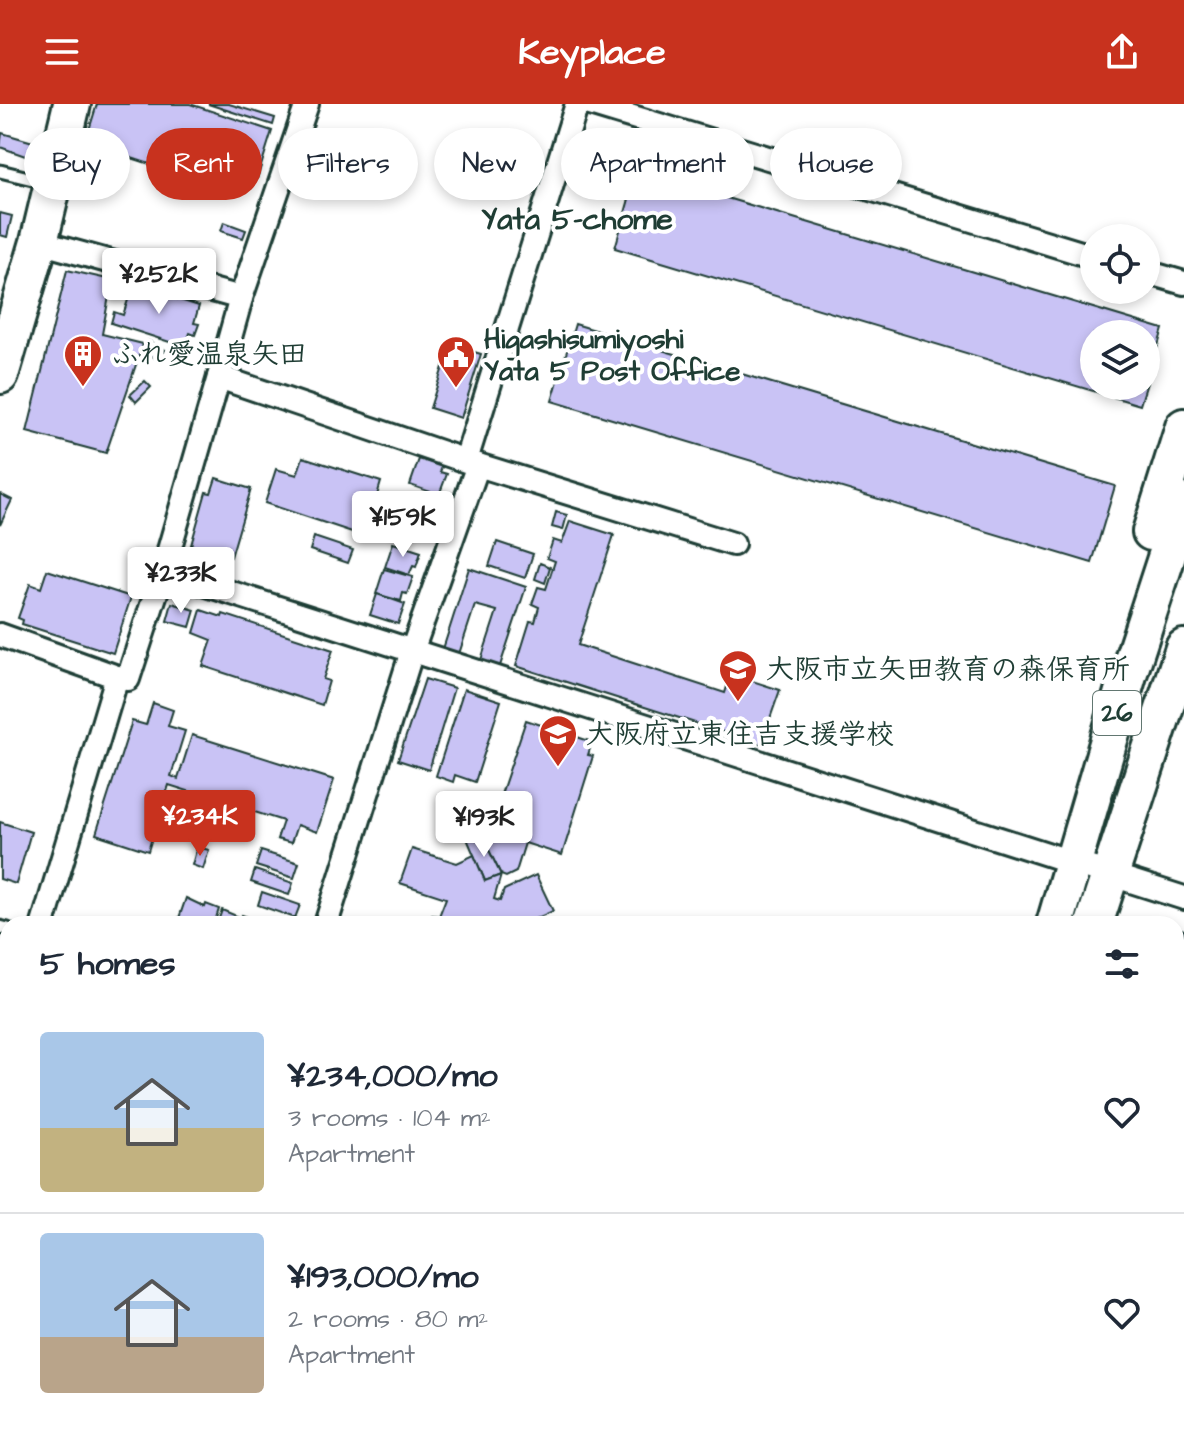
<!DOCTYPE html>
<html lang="en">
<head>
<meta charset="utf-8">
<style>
	body { margin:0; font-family:"Architects Daughter","Klee One",sans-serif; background:#f6f6f7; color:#1f2937; height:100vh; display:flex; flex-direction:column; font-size:30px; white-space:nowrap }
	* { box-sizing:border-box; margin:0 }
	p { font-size:26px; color:#747a83 }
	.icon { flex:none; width:44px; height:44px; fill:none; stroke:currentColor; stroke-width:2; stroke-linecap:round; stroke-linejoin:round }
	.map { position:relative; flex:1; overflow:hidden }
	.side { position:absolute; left:0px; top:812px; width:1184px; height:514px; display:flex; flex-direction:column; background:#fff; border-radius:24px 24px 0 0; box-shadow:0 4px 12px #0003 }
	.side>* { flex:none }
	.banner { position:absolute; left:24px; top:24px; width:1136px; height:72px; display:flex; gap:16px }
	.controls { position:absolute; left:1080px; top:120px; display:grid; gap:16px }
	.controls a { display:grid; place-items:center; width:80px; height:80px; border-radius:50%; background:#fff; box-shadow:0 4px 12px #0003; font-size:40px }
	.price { position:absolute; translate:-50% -68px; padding:0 18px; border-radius:8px; background:#fff; color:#222; font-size:26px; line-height:52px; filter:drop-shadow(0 2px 4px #0008) }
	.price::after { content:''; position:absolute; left:50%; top:48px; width:24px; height:18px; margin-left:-12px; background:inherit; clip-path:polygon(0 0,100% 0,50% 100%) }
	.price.current { background:#c8321e; color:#fff }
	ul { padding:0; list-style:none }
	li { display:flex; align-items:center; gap:24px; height:200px; padding:0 40px }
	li+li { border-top:2px solid #e0e1e3 }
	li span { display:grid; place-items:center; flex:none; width:224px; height:160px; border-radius:8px; color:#555 }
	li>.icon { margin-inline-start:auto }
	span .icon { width:96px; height:96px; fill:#fffc; stroke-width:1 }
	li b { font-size:34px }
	h2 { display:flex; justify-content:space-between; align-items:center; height:96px; padding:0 40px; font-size:34px }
	.pill { padding:0 28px; border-radius:36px; background:#fff; box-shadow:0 4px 12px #0003; font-size:28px; line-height:72px }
	.pill.current { background:#c8321e; color:#fff }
	header { display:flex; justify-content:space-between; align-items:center; height:104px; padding:0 40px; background:#c8321e; color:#fff; font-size:36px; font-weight:700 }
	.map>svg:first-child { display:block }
</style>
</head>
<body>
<header><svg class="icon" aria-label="menu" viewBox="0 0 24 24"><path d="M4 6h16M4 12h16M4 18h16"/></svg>Keyplace<svg class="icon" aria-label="share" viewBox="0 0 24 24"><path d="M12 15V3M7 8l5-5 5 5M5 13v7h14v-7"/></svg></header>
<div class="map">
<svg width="1184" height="1325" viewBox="0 0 1184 1325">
	<rect width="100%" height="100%" fill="#fff"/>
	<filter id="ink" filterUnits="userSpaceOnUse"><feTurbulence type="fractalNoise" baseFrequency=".0125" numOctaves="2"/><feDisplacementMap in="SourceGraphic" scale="16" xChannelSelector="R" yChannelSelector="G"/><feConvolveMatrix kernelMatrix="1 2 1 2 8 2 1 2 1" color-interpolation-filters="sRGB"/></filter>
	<g filter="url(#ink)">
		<g fill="#c9c3f5" stroke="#1f3d34" stroke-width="2">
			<polygon points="97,0 190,0 272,27 257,75 193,54 187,72 85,39"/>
			<polygon points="208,0 229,0 275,14 273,21"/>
			<polygon points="2,29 33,38 28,53 0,43"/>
			<polygon points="637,67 1163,225 1146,282 1146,230 1094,230 1094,282 1146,282 1140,301 615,144"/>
			<polygon points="0,109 12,112 7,133 0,131"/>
			<polygon points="224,118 246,126 243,134 221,127"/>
			<polygon points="67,166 112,176 102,230 143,240 106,349 27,328"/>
			<polygon points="133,181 199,202 194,219 199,220 195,231 190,229 185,243 111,219 114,208 123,211"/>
			<polygon points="575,220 1115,382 1092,459 552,297"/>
			<polygon points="148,237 165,246 159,256 143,248"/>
			<polygon points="450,241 481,250 461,314 430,304"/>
			<polygon points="145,277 151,283 136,298 130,291"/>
			<polygon points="303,353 381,378 373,405 384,408 378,425 374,423 370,434 265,399 276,365 297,371"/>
			<polygon points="419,355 442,363 440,368 447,370 439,391 410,381"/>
			<polygon points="216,374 251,385 231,453 191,441 206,388 211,389"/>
			<polygon points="0,390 12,396 0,421"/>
			<polygon points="556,408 567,411 563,426 552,423"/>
			<polygon points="570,417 614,431 578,541 725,589 731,570 780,586 761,640 516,562 530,517 535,518 539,503 532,500 538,483 546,485 555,457 547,454 553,436 562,439"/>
			<polygon points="314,433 353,446 348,459 310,446"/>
			<polygon points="497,438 533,450 525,474 489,462"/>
			<polygon points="393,439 421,448 416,463 413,462 409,471 385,463"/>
			<polygon points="540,459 550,463 545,479 535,475"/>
			<polygon points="469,464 526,483 499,565 480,559 497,507 475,501 459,550 443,545"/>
			<polygon points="384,465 413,473 407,490 403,489 401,497 376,490"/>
			<polygon points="47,466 131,493 113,549 22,520 23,516 18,514 30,480 41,484"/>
			<polygon points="377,490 405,500 398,520 370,511"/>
			<polygon points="172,499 195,506 190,523 167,517"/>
			<polygon points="201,506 222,513 223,510 333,546 323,575 329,577 322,601 203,562 212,536 194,529"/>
			<polygon points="425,575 454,584 429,666 398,656"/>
			<polygon points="464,585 501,597 475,678 455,671 453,678 436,672"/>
			<polygon points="153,599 173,606 168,622 185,627 171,672 178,675 192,631 334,676 317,728 297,721 291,739 277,735 283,717 169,681 159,712 175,717 171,729 155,724 148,747 96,730 132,617 146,621"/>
			<polygon points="526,616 592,638 588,651 593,652 562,751 525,739 516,768 506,773 501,771 485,738"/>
			<polygon points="0,718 31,728 16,780 0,775"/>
			<polygon points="469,733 485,738 501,771 485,777 468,737"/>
			<polygon points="197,743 209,746 203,765 192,761"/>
			<polygon points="412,745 457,759 474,751 485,777 501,771 494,795 500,797 504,786 536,771 553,807 524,820 413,820 432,811 439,812 446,794 400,779"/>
			<polygon points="261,747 299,759 294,774 256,762"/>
			<polygon points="255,766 293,779 289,791 251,778"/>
			<polygon points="262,788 300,801 295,814 258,801"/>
			<polygon points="186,794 205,803 206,800 219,805 214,820 186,820 178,817"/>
			<polygon points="222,806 241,814 242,811 254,815 252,820 217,820"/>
			<polygon points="1176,823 1184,826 1184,949 1176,973"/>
			<polygon points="5,996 8,997 8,1026 0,1024 0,1011"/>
			<polygon points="8,1052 8,1126 2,1124 0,1120 0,1056"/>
			<polygon points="1176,1219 1184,1222 1184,1265 1176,1287"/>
			<polygon points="489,1318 621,1318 619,1325 487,1325"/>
			<polygon points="677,1318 834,1318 837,1325 681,1325"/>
			<polygon points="1117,1318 1140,1318 1138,1325 1115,1325"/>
			<polygon points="1140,1318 1165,1318 1167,1321 1166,1325 1138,1325"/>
		</g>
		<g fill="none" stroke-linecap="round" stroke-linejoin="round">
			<g stroke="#1f3d34" stroke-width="17">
				<g id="lane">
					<polyline points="0,67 49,79"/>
					<polyline points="0,823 8,825"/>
				</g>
			</g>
			<g stroke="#1f3d34" stroke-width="28">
				<g id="street">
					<polyline points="307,0 241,194 219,273 478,361 412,547 326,820"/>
					<polyline points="590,0 1094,153"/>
					<polyline points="39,138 241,194"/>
					<polyline points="1146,168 1184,179"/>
					<polyline points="466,356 577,0"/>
					<polyline points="478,361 733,440"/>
					<polyline points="163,467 1184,794"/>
					<polyline points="0,531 117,573"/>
					<polyline points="43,820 117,573 128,575 163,467 219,273"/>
					<polyline points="0,954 8,929"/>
					<polyline points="1176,997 1184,999"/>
					<polyline points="1176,1205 1184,1208"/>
					<polyline points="174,1325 176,1318"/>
					<polyline points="1181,1325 1184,1314"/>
				</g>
			</g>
			<g stroke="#1f3d34" stroke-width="42">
				<g id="primary">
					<polyline points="0,271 39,138 72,0"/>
					<polyline points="1151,428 1184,323"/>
					<polyline points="1055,820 1128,571 1184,399"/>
					<polyline points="1094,820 1184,544"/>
					<polyline points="0,1231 8,1233"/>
					<polyline points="277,1318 298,1325"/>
					<polyline points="896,1325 898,1318"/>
					<polyline points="933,1325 935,1318"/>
				</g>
			</g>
			<use href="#lane" stroke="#fff" stroke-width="11"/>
			<use href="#street" stroke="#fff" stroke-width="22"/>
			<use href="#primary" stroke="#fff" stroke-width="36"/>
		</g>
	</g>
	<defs>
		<g id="building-pin" transform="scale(2)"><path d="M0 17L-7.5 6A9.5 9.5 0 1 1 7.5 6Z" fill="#c8321e" stroke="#fff"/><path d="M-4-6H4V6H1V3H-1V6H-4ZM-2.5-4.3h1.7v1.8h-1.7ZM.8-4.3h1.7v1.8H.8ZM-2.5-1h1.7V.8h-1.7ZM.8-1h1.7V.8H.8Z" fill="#fff"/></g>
		<g id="civic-pin" transform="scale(2)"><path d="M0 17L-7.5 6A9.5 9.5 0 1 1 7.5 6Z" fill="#c8321e" stroke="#fff"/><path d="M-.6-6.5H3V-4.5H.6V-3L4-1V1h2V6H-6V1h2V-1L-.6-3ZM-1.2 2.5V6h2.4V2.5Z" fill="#fff"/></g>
		<g id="school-pin" transform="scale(2)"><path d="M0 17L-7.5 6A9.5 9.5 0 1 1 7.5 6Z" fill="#c8321e" stroke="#fff"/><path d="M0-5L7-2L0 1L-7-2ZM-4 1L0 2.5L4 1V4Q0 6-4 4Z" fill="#fff"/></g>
	</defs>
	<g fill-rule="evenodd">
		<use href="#building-pin" x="83" y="250"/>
		<use href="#civic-pin" x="456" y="251"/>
		<use href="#school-pin" x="738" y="565"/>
		<use href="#school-pin" x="558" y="630"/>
	</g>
	<g text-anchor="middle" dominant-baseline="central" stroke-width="8" stroke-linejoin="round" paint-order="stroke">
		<rect fill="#fff" stroke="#627771" stroke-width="2" x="1093" y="587" width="48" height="44" rx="6"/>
		<g font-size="26" font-weight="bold" fill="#1f3d34">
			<text x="1117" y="609">26</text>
		</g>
		<g font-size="28" font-weight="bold" fill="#1f3d34" stroke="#fff" text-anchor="start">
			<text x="484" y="235">Higashisumiyoshi<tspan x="484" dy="32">Yata 5 Post Office</tspan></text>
			<text x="111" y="250">ふれ愛温泉矢田</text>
			<text x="766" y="565">大阪市立矢田教育の森保育所</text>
			<text x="586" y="630">大阪府立東住吉支援学校</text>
		</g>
		<g font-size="30" font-weight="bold" fill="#1f3d34" stroke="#fff">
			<text x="577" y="116">Yata 5-chome</text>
		</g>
	</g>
</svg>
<div class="controls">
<a><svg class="icon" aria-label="locate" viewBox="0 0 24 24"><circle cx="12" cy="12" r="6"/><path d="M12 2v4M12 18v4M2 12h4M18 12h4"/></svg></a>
<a><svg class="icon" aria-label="layers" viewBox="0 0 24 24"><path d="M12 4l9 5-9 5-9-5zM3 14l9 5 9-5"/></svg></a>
</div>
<b class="price" style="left:159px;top:212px">¥252K</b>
<b class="price" style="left:403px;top:455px">¥159K</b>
<b class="price" style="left:181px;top:511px">¥233K</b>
<b class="price current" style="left:200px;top:754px">¥234K</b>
<b class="price" style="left:484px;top:755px">¥193K</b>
<div class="banner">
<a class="pill">Buy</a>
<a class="pill current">Rent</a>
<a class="pill">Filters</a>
<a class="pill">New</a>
<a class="pill">Apartment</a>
<a class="pill">House</a>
</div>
<section class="side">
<h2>5 homes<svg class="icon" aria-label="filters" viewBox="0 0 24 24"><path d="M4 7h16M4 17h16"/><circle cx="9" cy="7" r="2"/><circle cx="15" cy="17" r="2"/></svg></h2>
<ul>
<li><span style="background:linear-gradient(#a9c7e8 60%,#c2b280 0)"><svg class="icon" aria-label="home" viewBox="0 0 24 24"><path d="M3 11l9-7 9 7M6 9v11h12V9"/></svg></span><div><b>¥234,000/mo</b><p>3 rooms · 104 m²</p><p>Apartment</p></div><svg class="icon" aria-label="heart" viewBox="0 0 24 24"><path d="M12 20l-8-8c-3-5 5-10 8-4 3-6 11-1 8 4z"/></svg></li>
<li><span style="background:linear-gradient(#a9c7e8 65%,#b9a48a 0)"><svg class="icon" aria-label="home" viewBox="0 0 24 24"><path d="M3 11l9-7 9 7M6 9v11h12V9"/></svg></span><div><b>¥193,000/mo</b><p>2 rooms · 80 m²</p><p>Apartment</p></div><svg class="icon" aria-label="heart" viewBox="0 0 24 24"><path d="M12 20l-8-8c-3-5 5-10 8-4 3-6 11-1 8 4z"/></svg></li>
</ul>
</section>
</div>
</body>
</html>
